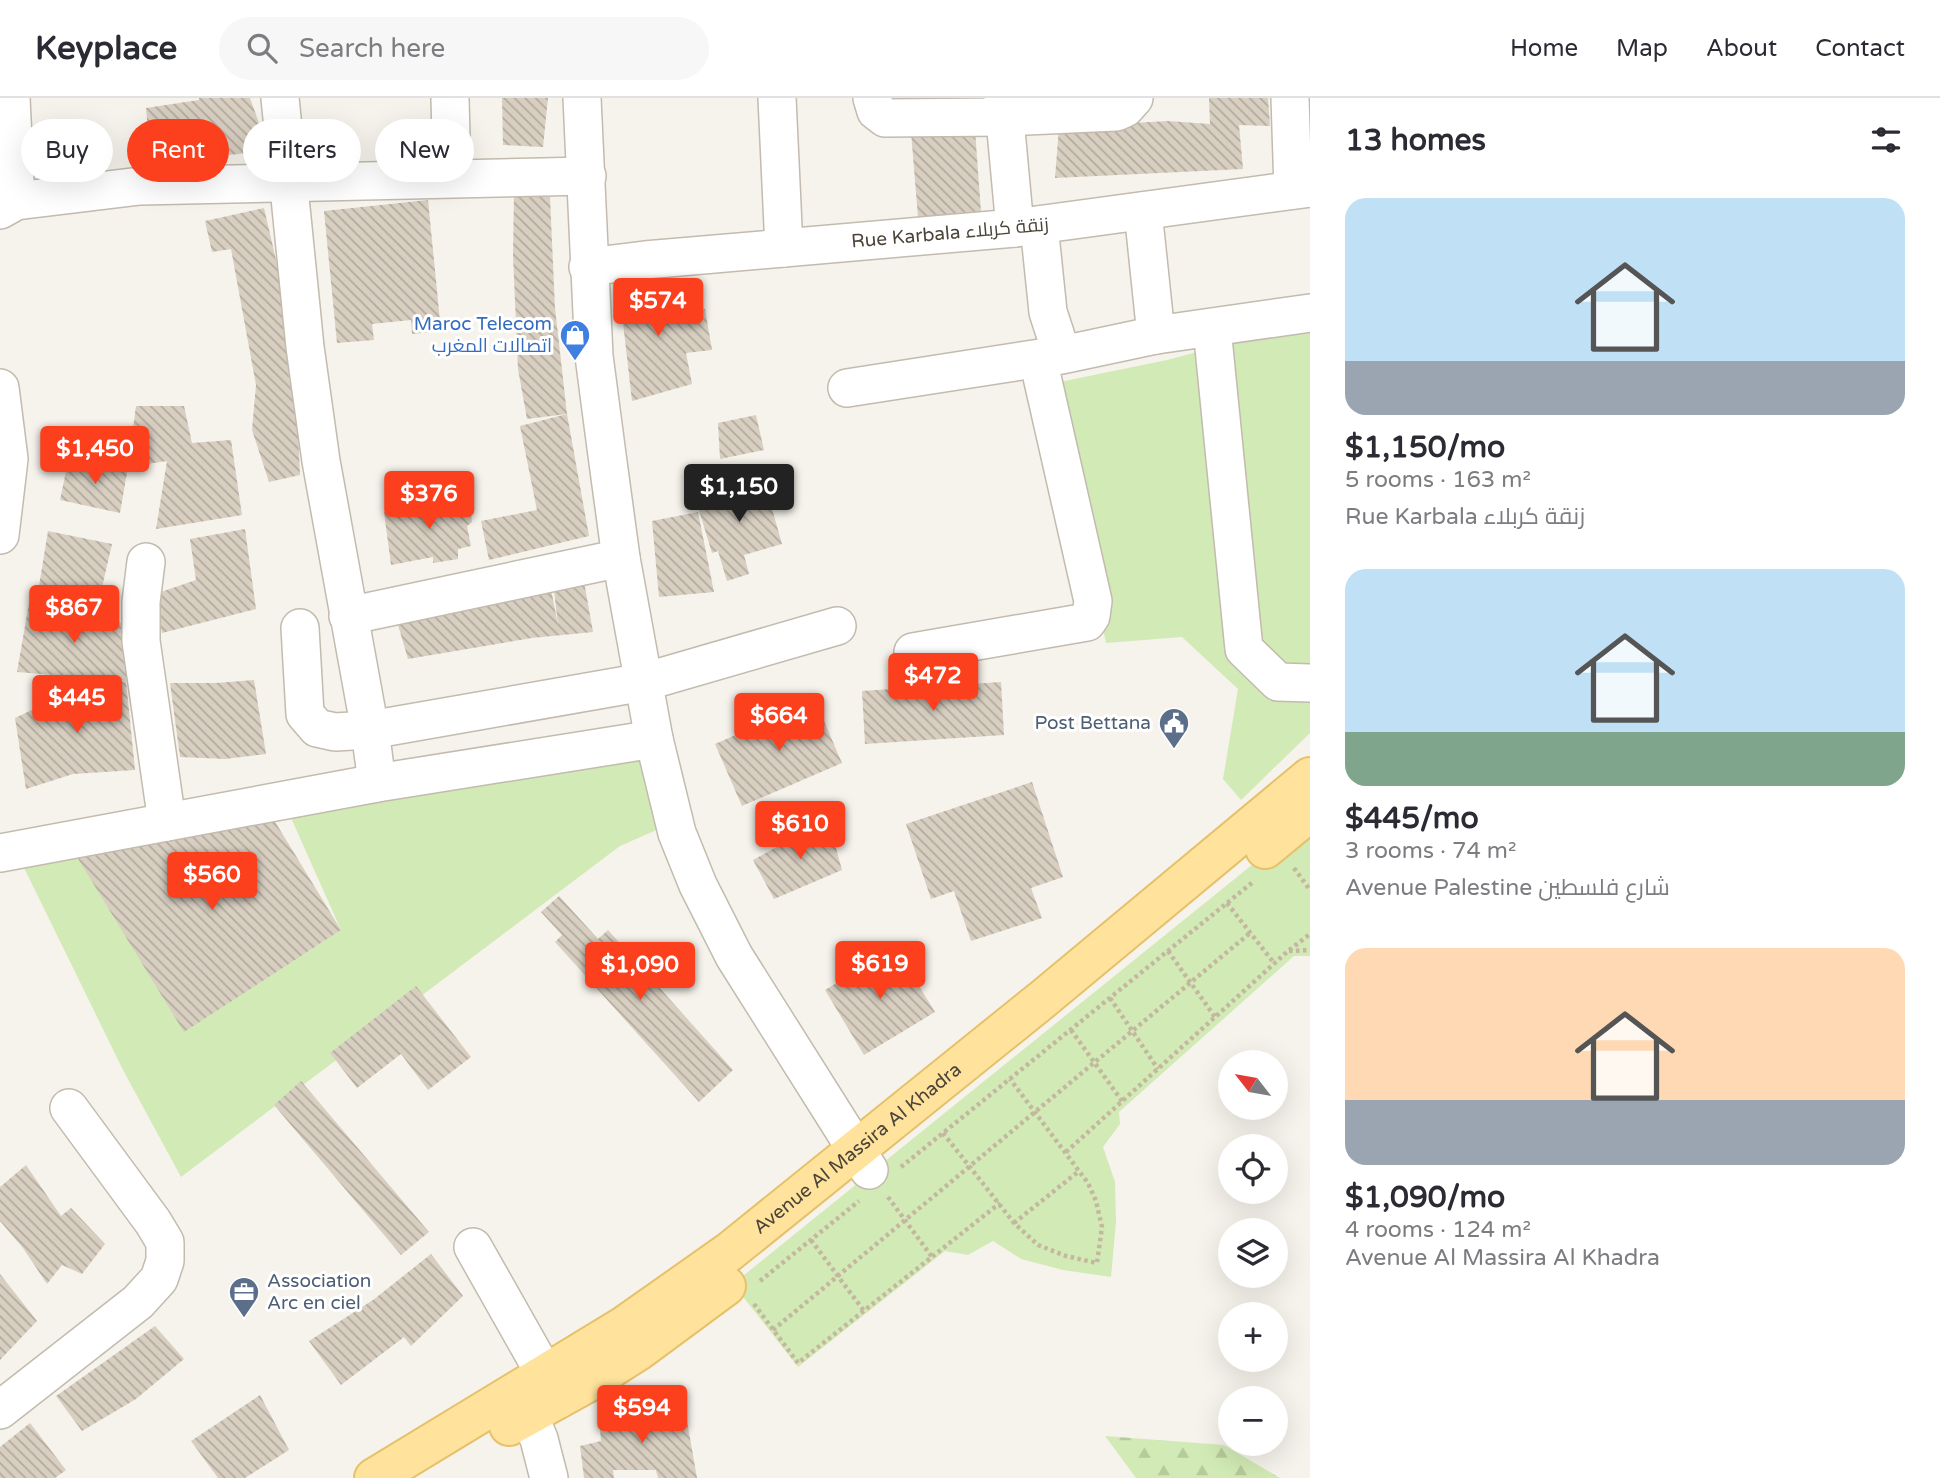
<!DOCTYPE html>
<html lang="en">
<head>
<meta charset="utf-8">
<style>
	body { margin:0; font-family:"Varela Round",Cairo,sans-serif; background:#f7f7f7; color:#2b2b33; height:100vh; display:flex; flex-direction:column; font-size:26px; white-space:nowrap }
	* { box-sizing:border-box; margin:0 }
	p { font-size:23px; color:#7c7c81 }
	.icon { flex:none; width:38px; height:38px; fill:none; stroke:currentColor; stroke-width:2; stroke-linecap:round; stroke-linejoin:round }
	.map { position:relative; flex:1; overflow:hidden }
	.details { display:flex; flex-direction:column; background:#fff; width:630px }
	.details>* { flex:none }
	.guide { position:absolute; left:21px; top:21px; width:665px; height:63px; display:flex; gap:14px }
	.needle { width:46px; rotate:301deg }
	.controls { position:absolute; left:1218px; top:952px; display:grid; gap:14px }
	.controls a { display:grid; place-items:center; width:70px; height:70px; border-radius:50%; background:#fff; box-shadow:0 7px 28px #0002; font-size:35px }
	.price { position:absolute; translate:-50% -60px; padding:0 16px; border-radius:7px; background:#fc3f1d; color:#fff; font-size:23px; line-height:46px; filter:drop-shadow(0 2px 4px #0008) }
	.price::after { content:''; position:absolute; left:50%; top:42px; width:21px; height:16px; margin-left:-10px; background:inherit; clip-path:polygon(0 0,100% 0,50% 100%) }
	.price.selected { background:#222; color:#fff }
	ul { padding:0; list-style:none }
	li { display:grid; align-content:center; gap:14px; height:371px; padding:0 35px }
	li span { display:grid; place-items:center; height:217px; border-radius:21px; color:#555 }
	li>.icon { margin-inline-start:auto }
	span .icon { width:126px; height:126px; fill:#fffc; stroke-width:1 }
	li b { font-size:30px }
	h2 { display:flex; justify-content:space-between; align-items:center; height:84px; padding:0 35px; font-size:30px }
	.chip { padding:0 24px; border-radius:32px; background:#fff; box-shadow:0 7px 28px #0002; font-size:24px; line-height:63px }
	.chip.selected { background:#fc3f1d; color:#fff }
	header { display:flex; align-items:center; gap:42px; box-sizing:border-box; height:98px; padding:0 35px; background:#fff; border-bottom:2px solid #e1e1e2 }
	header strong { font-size:33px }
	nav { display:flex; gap:38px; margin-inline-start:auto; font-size:24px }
	.search { width:490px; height:63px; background:#f7f7f7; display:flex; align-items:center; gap:18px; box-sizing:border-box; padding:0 24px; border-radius:38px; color:#7c7c81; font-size:26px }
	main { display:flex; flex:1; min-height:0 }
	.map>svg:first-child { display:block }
</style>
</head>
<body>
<header>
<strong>Keyplace</strong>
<div class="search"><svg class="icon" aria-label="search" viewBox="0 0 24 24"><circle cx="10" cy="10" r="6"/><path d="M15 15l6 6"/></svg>Search here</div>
<nav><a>Home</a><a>Map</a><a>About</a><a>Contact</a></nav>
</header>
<main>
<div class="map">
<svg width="1310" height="1380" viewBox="0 0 1310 1380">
	<defs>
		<pattern id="forest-firs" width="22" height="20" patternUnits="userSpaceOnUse" patternTransform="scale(1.75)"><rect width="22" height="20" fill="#d2eab5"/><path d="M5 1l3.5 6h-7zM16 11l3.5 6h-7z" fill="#b6ca9c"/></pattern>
		<pattern id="building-back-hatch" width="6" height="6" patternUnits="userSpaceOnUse" patternTransform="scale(1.75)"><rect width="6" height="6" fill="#d8cfc1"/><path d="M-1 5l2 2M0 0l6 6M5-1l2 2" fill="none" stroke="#b1aa9e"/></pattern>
	</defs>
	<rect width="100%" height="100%" fill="#f6f3ec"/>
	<polygon fill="url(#forest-firs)" points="1105,1338 1224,1347 1280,1380 1136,1380"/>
	<g fill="#d2eab5">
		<polygon points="1310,224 1310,635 1241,702 1223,681 1238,591 1182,539 1106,545 1050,286 1167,262"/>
		<polygon points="669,632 686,719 620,748 181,1079 123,972 7,735 65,726 304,856 341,832 279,693"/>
		<polygon points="1310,720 1310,858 1294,858 1119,1014 1120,1026 1103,1049 1115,1084 1116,1124 1111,1179 1063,1172 1021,1161 993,1143 968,1157 945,1153 798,1269 733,1186"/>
	</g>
	<g fill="url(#building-back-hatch)">
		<polygon points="199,0 250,0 269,53 151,65 146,10 199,2"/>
		<polygon points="502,0 548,0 543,49 503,47"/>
		<polygon points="1209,0 1268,0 1270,28 1239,27 1243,71 1055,80 1059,29 1168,23 1210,26"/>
		<polygon points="975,32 981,114 918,119 911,34"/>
		<polygon points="514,98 550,99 555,210 567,316 589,438 489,462 481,423 537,412 520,328 567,316 527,321 518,271 513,158"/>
		<polygon points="428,102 441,233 412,236 411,222 372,226 374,242 337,245 324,113"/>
		<polygon points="264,110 283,192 289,279 298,333 300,377 269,384 252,332 256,287 231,151 212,154 205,123"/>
		<polygon points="645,164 652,212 629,215 705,211 712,252 686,255 692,286 632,303 622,216 619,169"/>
		<polygon points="136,308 184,308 192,345 231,342 242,417 156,431 167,363 128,369"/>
		<polygon points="756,317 764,352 720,361 718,325"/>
		<polygon points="68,364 128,369 120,415 60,402"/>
		<polygon points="763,379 782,446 744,457 749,476 727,483 718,453 712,455 695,399"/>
		<polygon points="468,397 472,424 467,428 471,448 458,451 458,461 433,465 433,459 391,467 384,414"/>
		<polygon points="698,414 714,494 659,499 652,423"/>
		<polygon points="245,431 256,511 162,535 155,496 196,482 190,441"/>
		<polygon points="48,433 112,446 99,502 39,488"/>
		<polygon points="583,478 593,534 532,540 408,561 393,510 550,486 558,527 554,492"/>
		<polygon points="29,505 130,527 126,583 17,574"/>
		<polygon points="254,582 266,656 225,661 180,659 170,585 216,585"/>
		<polygon points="126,583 135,672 73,676 26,691 15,620 65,596"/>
		<polygon points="1001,584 1004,637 865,646 862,593"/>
		<polygon points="815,602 842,665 742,708 715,646"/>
		<polygon points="1032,684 1063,779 1031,790 1042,820 971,843 954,793 931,801 906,726"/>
		<polygon points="828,721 842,772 774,801 753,762"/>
		<polygon points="274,722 341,832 184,934 77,759"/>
		<polygon points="559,798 598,841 608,832 733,972 699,1004 555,844 562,837 541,814"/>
		<polygon points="895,849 935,914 864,957 825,892"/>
		<polygon points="416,888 471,959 428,992 401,956 357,990 330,955"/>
		<polygon points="301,983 429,1134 401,1157 274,1007"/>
		<polygon points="26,1067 61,1118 71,1110 105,1146 82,1176 62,1167 47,1186 23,1150 0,1123 0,1089"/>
		<polygon points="431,1156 463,1198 411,1248 404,1239 341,1287 309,1243 373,1202"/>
		<polygon points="0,1176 37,1223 0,1262"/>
		<polygon points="155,1228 184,1261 136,1301 82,1333 56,1298"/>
		<polygon points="260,1297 289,1352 245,1380 218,1380 191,1343"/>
		<polygon points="684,1306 697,1380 658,1380 656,1372 613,1372 614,1380 584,1380 580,1348 601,1343 599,1319"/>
		<polygon points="30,1325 66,1372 55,1380 0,1380 0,1349"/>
	</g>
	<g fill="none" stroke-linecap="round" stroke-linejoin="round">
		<g stroke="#c2bbae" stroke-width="40">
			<g id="minor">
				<polyline points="11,0 16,103"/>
				<polyline points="280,0 305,249 321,363 370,632 377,685"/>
				<polyline points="450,0 452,79"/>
				<polyline points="582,0 594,258 607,357 621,460 654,641 677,735 698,787 734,858 869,1072"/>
				<polyline points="777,0 784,150"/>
				<polyline points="872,0 876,13 885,20 1004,19 1116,14 1125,10 1134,0"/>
				<polyline points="1003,0 1015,130"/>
				<polyline points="1290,0 1293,92"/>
				<polyline points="0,112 16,103 140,88 587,78"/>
				<polyline points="1143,113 1156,237"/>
				<polyline points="1039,127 1048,214 1062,257 1156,237 1310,215"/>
				<polyline points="588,169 645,162 1015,130 1310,90"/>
				<polyline points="1212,230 1244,551 1278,584 1310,585"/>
				<polyline points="0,290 9,361 0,437"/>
				<polyline points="847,290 1060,257"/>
				<polyline points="146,464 141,504 141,543 167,724"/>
				<polyline points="348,518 621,460"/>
				<polyline points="300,530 305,616 317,630 335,634 370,632 644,584 837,528"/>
				<polyline points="913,554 1087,524 1091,518 1093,503 1038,261"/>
				<polyline points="0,755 377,685 654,641"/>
				<polyline points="473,1149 559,1301"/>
				<polyline points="518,1293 539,1341 549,1380"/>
				<polyline points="0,1312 138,1204 159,1181 165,1163 165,1144 153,1124 69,1010"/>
			</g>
		</g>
		<g stroke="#e6c16a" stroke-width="42">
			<g id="major">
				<polyline points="1265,751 1310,714"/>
				<polyline points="509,1328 594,1281 638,1253 726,1188"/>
				<path id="s1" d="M374,1380L624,1228L729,1154L1043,901L1310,679"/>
			</g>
		</g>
		<g stroke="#c4b79f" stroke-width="4.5" stroke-dasharray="3.5 3.5" stroke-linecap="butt">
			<polyline points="1294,770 1310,792"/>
			<polyline points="1227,805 1274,865"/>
			<polyline points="1168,853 1215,919"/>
			<polyline points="1289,853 1310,852"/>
			<polyline points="1110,900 1158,971"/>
			<polyline points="1071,932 1122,1003"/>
			<polyline points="943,1035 1014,1125 1038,1147 1066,1158 1097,1165 1102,1129 1096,1103 1088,1085 1010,981"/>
			<polyline points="1066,1054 1288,853 1310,836"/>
			<polyline points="901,1069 1253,784"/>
			<polyline points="888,1099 932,1159"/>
			<polyline points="1014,1125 1079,1073"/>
			<polyline points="811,1142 864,1213"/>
			<polyline points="760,1183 859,1103"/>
			<polyline points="754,1206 798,1265 1000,1105"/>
			<polyline points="773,1232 1250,835"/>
		</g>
		<use href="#minor" stroke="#fff" stroke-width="37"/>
		<use href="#major" stroke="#ffe39c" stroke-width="38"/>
	</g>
	<defs>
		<g id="shop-pin" transform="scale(1.575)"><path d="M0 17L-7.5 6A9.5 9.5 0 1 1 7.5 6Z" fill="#3f7fe0" stroke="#fff"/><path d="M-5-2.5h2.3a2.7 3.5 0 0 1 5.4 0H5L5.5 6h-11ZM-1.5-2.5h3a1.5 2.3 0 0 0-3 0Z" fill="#fff"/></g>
		<g id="civic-pin" transform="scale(1.575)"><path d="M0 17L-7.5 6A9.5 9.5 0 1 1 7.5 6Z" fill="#5c6f8a" stroke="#fff"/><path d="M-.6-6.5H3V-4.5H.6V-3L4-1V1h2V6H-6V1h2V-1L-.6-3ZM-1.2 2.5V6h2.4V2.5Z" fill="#fff"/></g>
		<g id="office-pin" transform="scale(1.575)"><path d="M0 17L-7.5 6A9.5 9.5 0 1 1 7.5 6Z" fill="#5c6f8a" stroke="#fff"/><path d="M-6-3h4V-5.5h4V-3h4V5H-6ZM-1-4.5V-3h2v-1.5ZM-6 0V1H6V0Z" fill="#fff"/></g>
	</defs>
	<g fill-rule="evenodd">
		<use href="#shop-pin" x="575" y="237"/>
		<use href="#civic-pin" x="1174" y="625"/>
		<use href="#office-pin" x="244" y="1194"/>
	</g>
	<g text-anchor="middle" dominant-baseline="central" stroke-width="6" stroke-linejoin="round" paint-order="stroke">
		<g font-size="19" fill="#4b4439" stroke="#fff">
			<text transform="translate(950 135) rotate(-5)">Rue Karbala زنقة كربلاء</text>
			<text stroke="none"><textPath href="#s1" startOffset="586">Avenue Al Massira Al Khadra</textPath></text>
		</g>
		<g font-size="19" fill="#366cbe" stroke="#fff" text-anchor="end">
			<text x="552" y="226">Maroc Telecom<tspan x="552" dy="22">اتصالات المغرب</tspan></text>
		</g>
		<g font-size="19" fill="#4e5e75" stroke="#fff" text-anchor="end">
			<text x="1151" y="625">Post Bettana</text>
			<text x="267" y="1183" text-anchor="start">Association<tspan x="267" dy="22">Arc en ciel</tspan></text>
		</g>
	</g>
</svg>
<div class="controls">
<a><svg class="needle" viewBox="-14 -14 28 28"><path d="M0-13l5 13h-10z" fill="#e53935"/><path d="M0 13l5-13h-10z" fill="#7c7c81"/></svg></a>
<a><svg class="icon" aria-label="locate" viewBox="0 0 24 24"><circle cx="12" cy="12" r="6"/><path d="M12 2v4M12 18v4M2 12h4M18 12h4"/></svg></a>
<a><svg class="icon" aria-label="layers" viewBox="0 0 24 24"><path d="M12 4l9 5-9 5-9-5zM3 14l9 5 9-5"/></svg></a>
<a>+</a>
<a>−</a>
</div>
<b class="price" style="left:658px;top:240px">$574</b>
<b class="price" style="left:95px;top:388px">$1,450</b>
<b class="price selected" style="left:739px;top:426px">$1,150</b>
<b class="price" style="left:429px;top:433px">$376</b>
<b class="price" style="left:74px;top:547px">$867</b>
<b class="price" style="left:933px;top:615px">$472</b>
<b class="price" style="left:77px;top:637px">$445</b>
<b class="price" style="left:779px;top:655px">$664</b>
<b class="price" style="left:800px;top:763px">$610</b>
<b class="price" style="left:212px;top:814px">$560</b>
<b class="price" style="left:880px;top:903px">$619</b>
<b class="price" style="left:640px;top:904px">$1,090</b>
<b class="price" style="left:642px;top:1347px">$594</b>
<div class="guide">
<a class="chip">Buy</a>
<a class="chip selected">Rent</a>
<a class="chip">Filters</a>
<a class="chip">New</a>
</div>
</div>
<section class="details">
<h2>13 homes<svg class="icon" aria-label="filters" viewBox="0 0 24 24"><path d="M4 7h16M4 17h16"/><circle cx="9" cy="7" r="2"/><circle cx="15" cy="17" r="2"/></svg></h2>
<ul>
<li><span style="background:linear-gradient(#bfe0f5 75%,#9aa5b1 0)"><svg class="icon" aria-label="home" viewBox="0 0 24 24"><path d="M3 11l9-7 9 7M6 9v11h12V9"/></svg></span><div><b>$1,150/mo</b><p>5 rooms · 163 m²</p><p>Rue Karbala زنقة كربلاء</p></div></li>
<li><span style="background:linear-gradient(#bfe0f5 75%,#7fa58c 0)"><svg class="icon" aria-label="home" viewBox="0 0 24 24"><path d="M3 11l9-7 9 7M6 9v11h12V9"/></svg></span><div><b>$445/mo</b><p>3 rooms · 74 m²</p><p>Avenue Palestine شارع فلسطين</p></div></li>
<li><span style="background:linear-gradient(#ffd9b3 70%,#9aa5b1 0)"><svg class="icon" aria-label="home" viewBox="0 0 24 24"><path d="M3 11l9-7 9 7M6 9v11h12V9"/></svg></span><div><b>$1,090/mo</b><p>4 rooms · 124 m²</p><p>Avenue Al Massira Al Khadra</p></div></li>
</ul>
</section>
</main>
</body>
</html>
